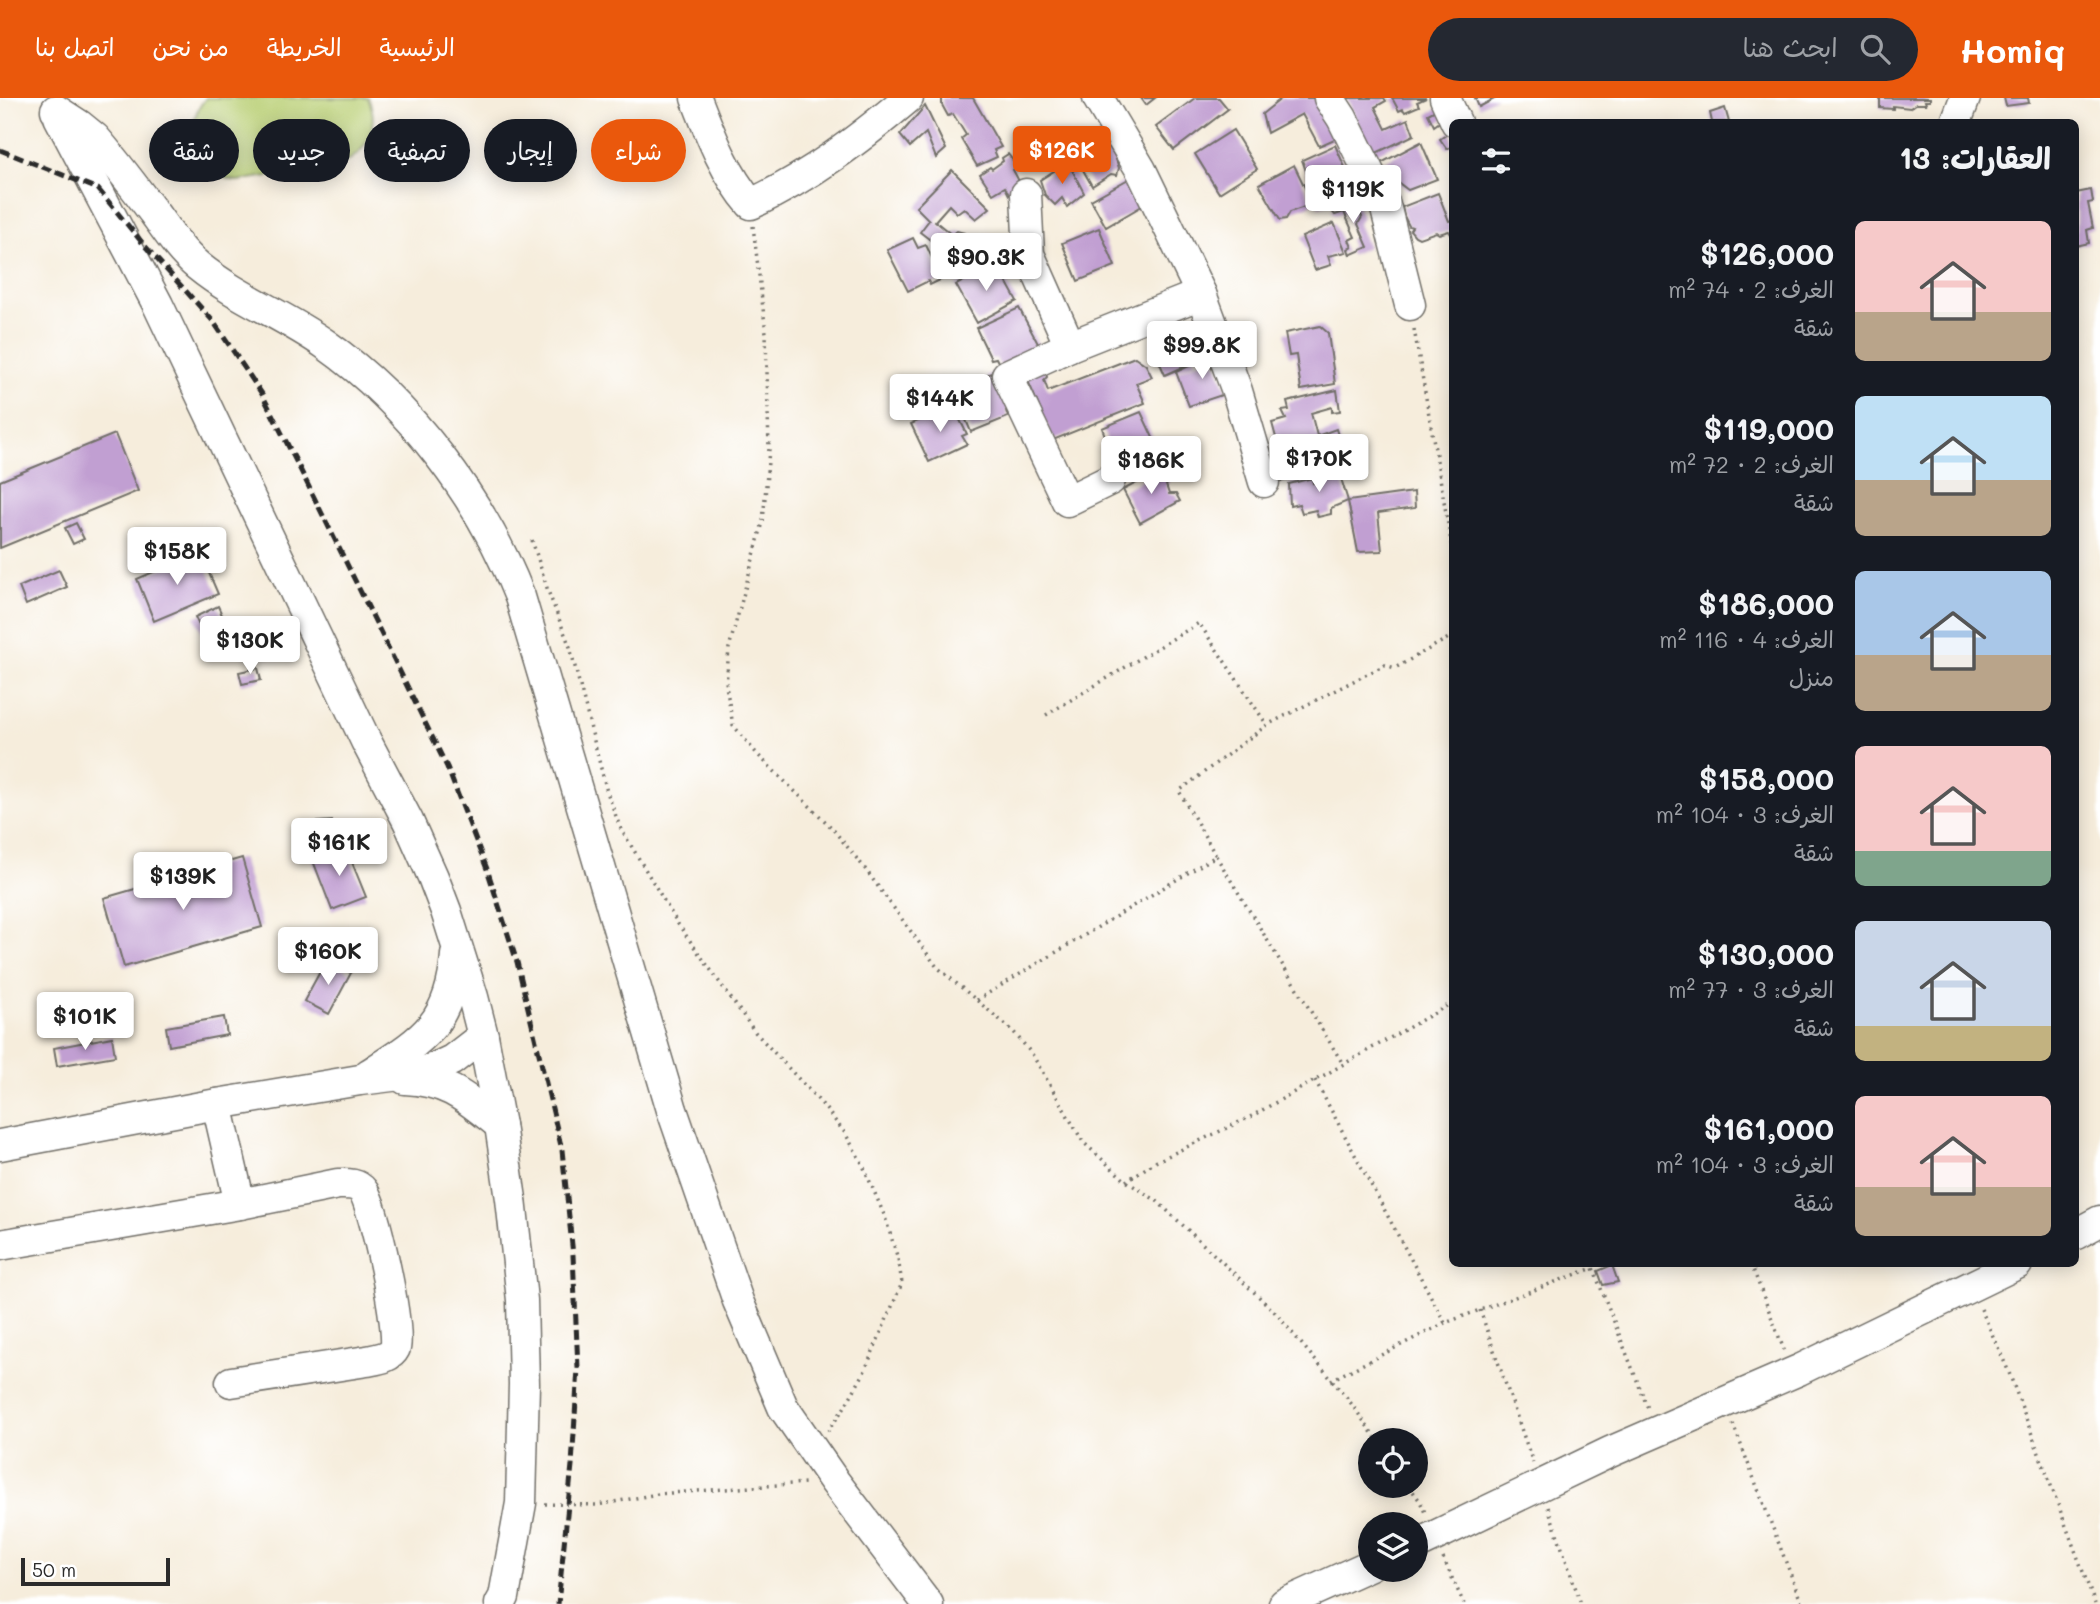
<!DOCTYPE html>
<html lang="ar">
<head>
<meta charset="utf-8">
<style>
	body { margin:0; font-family:Mali,"Playpen Sans Arabic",sans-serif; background:#242831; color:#f1f3f6; direction:rtl; height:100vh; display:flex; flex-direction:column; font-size:26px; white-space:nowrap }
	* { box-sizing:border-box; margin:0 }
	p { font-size:23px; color:#9ea1a6 }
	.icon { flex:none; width:38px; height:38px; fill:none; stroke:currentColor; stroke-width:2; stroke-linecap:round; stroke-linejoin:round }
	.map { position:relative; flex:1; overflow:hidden; direction:ltr }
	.details { position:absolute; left:1449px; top:21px; width:630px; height:1148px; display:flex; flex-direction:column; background:#171b24; border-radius:10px; box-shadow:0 4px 18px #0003; direction:rtl }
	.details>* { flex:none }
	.banner { position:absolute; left:21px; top:21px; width:665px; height:63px; direction:rtl; display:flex; gap:14px }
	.buttons { position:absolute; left:1358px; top:1330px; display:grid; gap:14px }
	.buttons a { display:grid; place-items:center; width:70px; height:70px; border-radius:50%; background:#171b24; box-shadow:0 4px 18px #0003; font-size:35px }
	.scale { position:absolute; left:21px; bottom:18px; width:149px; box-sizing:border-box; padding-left:7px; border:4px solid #2b2b2b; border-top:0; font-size:19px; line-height:24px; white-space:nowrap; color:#2b2b2b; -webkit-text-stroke:5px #fff; paint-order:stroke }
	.price { position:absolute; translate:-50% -60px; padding:0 16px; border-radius:7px; background:#fff; color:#222; font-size:23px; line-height:46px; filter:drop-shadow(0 2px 4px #0008) }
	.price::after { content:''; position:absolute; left:50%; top:42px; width:21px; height:16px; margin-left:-10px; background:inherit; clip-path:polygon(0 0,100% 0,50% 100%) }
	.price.current { background:#ea580c; color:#fff }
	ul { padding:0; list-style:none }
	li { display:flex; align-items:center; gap:21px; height:175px; padding:0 28px }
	li span { display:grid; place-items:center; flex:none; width:196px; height:140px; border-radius:10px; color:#555 }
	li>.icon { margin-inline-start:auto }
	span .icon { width:84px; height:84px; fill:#fffc; stroke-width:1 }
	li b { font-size:30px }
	h2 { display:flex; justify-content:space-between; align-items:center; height:84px; padding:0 28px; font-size:30px }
	.pill { padding:0 24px; border-radius:32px; background:#171b24; box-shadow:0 4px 18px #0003; font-size:24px; line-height:63px }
	.pill.current { background:#ea580c; color:#fff }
	header { display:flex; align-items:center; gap:42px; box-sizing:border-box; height:98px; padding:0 35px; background:#ea580c; color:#fff }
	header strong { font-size:33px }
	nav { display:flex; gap:38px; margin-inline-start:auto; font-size:24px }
	.search { width:490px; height:63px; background:#242831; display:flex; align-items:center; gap:18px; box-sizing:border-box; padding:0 24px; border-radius:38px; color:#9ea1a6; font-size:26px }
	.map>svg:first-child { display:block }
</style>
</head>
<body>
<header>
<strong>Homiq</strong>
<div class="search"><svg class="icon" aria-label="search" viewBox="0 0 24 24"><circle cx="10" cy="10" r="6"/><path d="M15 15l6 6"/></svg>ابحث هنا</div>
<nav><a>الرئيسية</a><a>الخريطة</a><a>من نحن</a><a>اتصل بنا</a></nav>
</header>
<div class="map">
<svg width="2100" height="1506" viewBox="0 0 2100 1506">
	<rect width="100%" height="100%" fill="#fff"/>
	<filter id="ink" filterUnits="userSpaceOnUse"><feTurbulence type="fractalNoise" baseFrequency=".0143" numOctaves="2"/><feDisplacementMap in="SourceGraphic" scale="14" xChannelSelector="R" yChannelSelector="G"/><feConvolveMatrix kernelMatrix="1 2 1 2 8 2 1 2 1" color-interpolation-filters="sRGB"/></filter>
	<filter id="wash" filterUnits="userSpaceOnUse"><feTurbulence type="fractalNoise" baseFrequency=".00686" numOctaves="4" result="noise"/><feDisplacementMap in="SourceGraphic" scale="28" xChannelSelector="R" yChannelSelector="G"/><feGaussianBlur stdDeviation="1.57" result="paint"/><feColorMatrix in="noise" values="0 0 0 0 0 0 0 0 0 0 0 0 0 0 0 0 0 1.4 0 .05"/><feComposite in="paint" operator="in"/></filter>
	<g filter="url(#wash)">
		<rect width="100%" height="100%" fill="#f6eddc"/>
		<path fill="#b9cf74" stroke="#727d50" stroke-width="2" d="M206,0H368C380,26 368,54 342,66L237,83C195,77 178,33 206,0Z"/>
		<g id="blocks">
			<g fill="#c19fd2">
				<polygon points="942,0 973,0 1001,49 994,52 997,59 977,68 961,41 966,37 953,16 948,18 942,7"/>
				<polygon points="1141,0 1155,0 1146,7"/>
				<polygon points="1195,0 1219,0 1228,11 1174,52 1156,29"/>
				<polygon points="1282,0 1316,0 1339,39 1319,48 1302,16 1267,35 1262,16"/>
				<polygon points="1347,0 1384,0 1386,3 1375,9 1386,31 1408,21 1414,37 1372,57"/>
				<polygon points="1392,0 1426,0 1417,4 1419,8 1405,14 1403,11 1399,13"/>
				<polygon points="1475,0 1496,0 1479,9"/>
				<polygon points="1880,0 1930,0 1930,3 1925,3 1926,6 1916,6 1910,10 1893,8 1893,11 1880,10"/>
				<polygon points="2004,0 2028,0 2029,5 2006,8"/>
				<polygon points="925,8 946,51 936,60 926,35 910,49 900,37"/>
				<polygon points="1439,10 1445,20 1434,28 1428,16"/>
				<polygon points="1725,10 1729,24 1712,24 1710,15"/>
				<polygon points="1109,30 1109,42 1119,70 1117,77 1111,76 1092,88 1077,61 1078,54 1081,48"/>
				<polygon points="1233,32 1257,71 1219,95 1195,56"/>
				<polygon points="1452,33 1452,48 1447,51 1440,41"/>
				<polygon points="1421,44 1437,81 1408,92 1400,86 1395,88 1387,74 1381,75 1379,66"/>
				<polygon points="1335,47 1347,74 1356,76 1359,83 1352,87 1344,85 1331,90 1336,100 1330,105 1319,109 1302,62"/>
				<polygon points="1008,56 1017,68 1013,72 1021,87 1009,97 1005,89 993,96 980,76 990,69 992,71 1003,63 1002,60"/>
				<polygon points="1068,64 1084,95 1067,109 1062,100 1055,107 1045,97 1040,82"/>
				<polygon points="1294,67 1313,106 1290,114 1286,121 1280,122 1259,86"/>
				<polygon points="952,72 990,110 976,121 964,110 957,115 949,107 935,123 952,137 957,133 965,135 977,162 952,181 934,150 938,148 920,134 929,122 916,109"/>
				<polygon points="1132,79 1147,105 1106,129 1091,102"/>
				<polygon points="2091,92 2093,104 2088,105 2093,130 2087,132 2089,145 2076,148 2076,95"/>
				<polygon points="1438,95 1449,123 1452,122 1452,138 1449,133 1439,136 1436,134 1419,140 1415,138 1410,132 1412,129 1409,128 1404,118 1402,109"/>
				<polygon points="1354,101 1362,119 1358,126 1368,149 1350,157 1348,151 1352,149 1349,142 1355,139 1344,114 1335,117 1331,112"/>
				<polygon points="1334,125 1346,154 1328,158 1331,167 1315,172 1302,139"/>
				<polygon points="1099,130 1115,168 1078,183 1062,145"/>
				<polygon points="913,140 918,150 926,147 942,181 930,187 928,183 908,193 887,152"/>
				<polygon points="996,165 1017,203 977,225 956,187"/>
				<polygon points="1019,210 1043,255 1002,272 996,260 991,261 976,230"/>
				<polygon points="1188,228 1197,249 1191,253 1195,264 1165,277 1151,245"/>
				<polygon points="1320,228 1328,235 1335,286 1301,292 1296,257 1289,258 1285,235"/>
				<polygon points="1213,257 1228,295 1189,308 1176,274"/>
				<polygon points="1135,259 1146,267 1152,279 1136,285 1145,305 1053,342 1026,278 1045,270 1047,279 1044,282 1048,293"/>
				<polygon points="994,274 1011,310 1006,313 1008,319 971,334 958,303 979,295 978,288 987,284 986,277"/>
				<polygon points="1337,292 1340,313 1332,314 1332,309 1311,315 1317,338 1336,331 1343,353 1297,372 1293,353 1281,358 1272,325 1286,321 1282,313 1289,312 1287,304"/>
				<polygon points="950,309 953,315 956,314 967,336 962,338 967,346 929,364 911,326"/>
				<polygon points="1141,314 1155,344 1164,344 1172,362 1159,367 1153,361 1121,377 1102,330"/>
				<polygon points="115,336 138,393 0,450 0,383"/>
				<polygon points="1163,371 1170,384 1166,387 1169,396 1176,396 1180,403 1140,425 1123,392"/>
				<polygon points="1294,373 1299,374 1300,379 1279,384 1277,378"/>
				<polygon points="1339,374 1348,403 1331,410 1331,416 1318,419 1316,412 1302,415 1299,406 1290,408 1289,386 1312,380 1313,385 1319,384 1319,377"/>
				<polygon points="1414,394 1415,410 1378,415 1382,453 1358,454 1348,403"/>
				<polygon points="76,425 84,441 73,446 65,430"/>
				<polygon points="200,454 218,496 154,523 137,481"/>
				<polygon points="59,472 67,489 26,507 19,489"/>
				<polygon points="218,508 229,533 242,527 247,538 212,555 195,519"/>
				<polygon points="258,570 261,582 242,586 239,574"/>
				<polygon points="332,723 333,733 303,735 303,725"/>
				<polygon points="345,747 366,799 332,812 312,760"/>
				<polygon points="242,760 262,829 124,869 104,800"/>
				<polygon points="327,861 351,875 329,916 304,903"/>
				<polygon points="224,919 227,937 169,948 166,929"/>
				<polygon points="112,939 115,958 57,968 54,950"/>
				<polygon points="1612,1167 1618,1184 1603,1187 1598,1173"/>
			</g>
		</g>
	</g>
	<g filter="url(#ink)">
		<use href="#blocks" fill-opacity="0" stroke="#726f69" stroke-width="2"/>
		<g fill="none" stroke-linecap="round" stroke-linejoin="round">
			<g stroke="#726f69" stroke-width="33">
				<g id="minor">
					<path d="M696,0C710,36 725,76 751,106C811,78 858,42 908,0"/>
					<polyline points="1098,0 1141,72 1201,196 1237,293 1264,384"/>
					<polyline points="1329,0 1342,20 1385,107 1410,207"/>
					<polyline points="1445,0 1456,24"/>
					<path d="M56,12L79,27L95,40C116,64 135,90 154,115C167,133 180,153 198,168C236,199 284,217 325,246C409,305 483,403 520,499L672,1012L738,1203L783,1309L835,1384L928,1506"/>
					<polyline points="59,19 158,207 366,643 408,723 433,779 446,813 473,899 483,938 500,1027 511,1101 522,1202 524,1286 521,1405 504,1499 500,1506"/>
					<polyline points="1956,24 1965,0"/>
					<polyline points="1026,96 1029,156 1070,248"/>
					<polyline points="1110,382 1067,403 1007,277 1070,248 1201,196"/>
					<path d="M369,976C422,942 451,926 456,857"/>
					<path d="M405,981C450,983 467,1001 500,1027"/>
					<polyline points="217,1006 240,1106"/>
					<polyline points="0,1047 217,1006 360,982 416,975 435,970 452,962 483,938"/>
					<polyline points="2076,1136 2100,1123"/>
					<path d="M0,1147L240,1106L338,1086C347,1086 357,1085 363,1093C374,1106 402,1237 395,1250C390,1260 377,1261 367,1263L231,1284"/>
					<polyline points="1416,1447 1610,1354 1799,1272 2017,1166"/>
					<polyline points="1284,1506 1370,1467"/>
				</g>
			</g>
			<g stroke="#726f69" stroke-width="3.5" stroke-dasharray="2 5" stroke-linecap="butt">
				<polyline points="753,128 766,235 769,351 763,424 729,550 726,588 733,627 757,656 831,729 863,768 937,869 1012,932 1032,956 1083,1044 1126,1083 1157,1103 1273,1212 1348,1301 1377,1342"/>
				<polyline points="1414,231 1452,449"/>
				<polyline points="532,442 548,493 570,549 607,694 620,729 678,826 755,934 821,1005 845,1035 862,1065 885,1119 898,1161 902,1185 863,1277 844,1310 828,1333"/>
				<polyline points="1046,617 1199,525 1267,627"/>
				<polyline points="1216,758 1343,966"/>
				<polyline points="977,902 1216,758 1179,693 1267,627 1385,567 1395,570 1452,538"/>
				<polyline points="1315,982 1445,1225 1593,1170 1649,1313"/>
				<polyline points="1126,1083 1157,1063 1250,1019 1452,905"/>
				<polyline points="1751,1166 1784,1252"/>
				<polyline points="1981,1211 2008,1272 2095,1506"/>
				<polyline points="1480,1212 1533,1365"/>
				<polyline points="1331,1282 1445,1225"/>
				<polyline points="1733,1326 1802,1506"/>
				<polyline points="1409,1388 1420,1403 1426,1417"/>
				<polyline points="545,1406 597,1407 658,1396 805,1385"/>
				<polyline points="1548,1409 1581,1506"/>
				<polyline points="1443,1460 1464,1506"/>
			</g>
			<use href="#minor" stroke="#fff" stroke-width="30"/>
			<polyline stroke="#2b2b2b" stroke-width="5" stroke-dasharray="10 5" stroke-linecap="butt" points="0,52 98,91 145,148 213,223 262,296 305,381 447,669 487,771 517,864 562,1052 573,1157 578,1270 572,1367 558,1506"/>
		</g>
	</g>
</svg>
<div class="buttons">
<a><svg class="icon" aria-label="locate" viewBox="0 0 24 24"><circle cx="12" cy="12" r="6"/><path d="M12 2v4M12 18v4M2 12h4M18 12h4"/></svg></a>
<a><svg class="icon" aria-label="layers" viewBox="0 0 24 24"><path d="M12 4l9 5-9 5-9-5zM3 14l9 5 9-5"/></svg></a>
</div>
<div class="scale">50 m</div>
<b class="price current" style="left:1062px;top:88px">$126K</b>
<b class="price" style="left:1353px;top:127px">$119K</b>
<b class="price" style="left:986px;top:195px">$90.3K</b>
<b class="price" style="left:1202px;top:283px">$99.8K</b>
<b class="price" style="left:940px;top:336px">$144K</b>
<b class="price" style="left:1319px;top:396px">$170K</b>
<b class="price" style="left:1151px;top:398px">$186K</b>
<b class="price" style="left:177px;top:489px">$158K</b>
<b class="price" style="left:250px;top:578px">$130K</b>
<b class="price" style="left:339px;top:780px">$161K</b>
<b class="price" style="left:183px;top:814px">$139K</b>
<b class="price" style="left:328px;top:889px">$160K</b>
<b class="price" style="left:85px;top:954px">$101K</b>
<div class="banner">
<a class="pill current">شراء</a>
<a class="pill">إيجار</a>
<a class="pill">تصفية</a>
<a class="pill">جديد</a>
<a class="pill">شقة</a>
</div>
<section class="details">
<h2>العقارات: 13<svg class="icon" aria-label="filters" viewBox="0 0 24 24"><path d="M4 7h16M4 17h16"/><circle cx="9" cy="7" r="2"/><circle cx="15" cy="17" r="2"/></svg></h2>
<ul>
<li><span style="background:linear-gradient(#f6c9c9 65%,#b9a48a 0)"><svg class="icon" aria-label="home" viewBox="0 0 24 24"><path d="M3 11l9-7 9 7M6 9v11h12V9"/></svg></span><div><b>$126,000</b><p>الغرف: 2 · 74 m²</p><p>شقة</p></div></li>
<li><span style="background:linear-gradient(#bfe0f5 60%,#b9a48a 0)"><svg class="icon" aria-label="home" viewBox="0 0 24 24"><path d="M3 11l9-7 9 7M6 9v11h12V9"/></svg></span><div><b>$119,000</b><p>الغرف: 2 · 72 m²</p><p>شقة</p></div></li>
<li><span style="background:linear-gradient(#a9c7e8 60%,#b9a48a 0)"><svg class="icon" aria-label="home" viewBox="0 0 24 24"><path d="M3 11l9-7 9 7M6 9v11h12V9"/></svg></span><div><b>$186,000</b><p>الغرف: 4 · 116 m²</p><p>منزل</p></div></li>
<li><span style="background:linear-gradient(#f6c9c9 75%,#7fa58c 0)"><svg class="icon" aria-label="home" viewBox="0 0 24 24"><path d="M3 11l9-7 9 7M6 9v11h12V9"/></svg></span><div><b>$158,000</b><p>الغرف: 3 · 104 m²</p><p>شقة</p></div></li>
<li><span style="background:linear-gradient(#c9d6e8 75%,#c2b280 0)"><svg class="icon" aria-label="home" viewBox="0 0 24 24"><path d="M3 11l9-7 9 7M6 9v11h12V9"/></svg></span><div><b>$130,000</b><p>الغرف: 3 · 77 m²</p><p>شقة</p></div></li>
<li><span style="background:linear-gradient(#f6c9c9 65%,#b9a48a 0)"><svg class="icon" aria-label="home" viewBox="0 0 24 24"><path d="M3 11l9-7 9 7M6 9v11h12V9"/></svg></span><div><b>$161,000</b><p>الغرف: 3 · 104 m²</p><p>شقة</p></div></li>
</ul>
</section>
</div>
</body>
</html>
